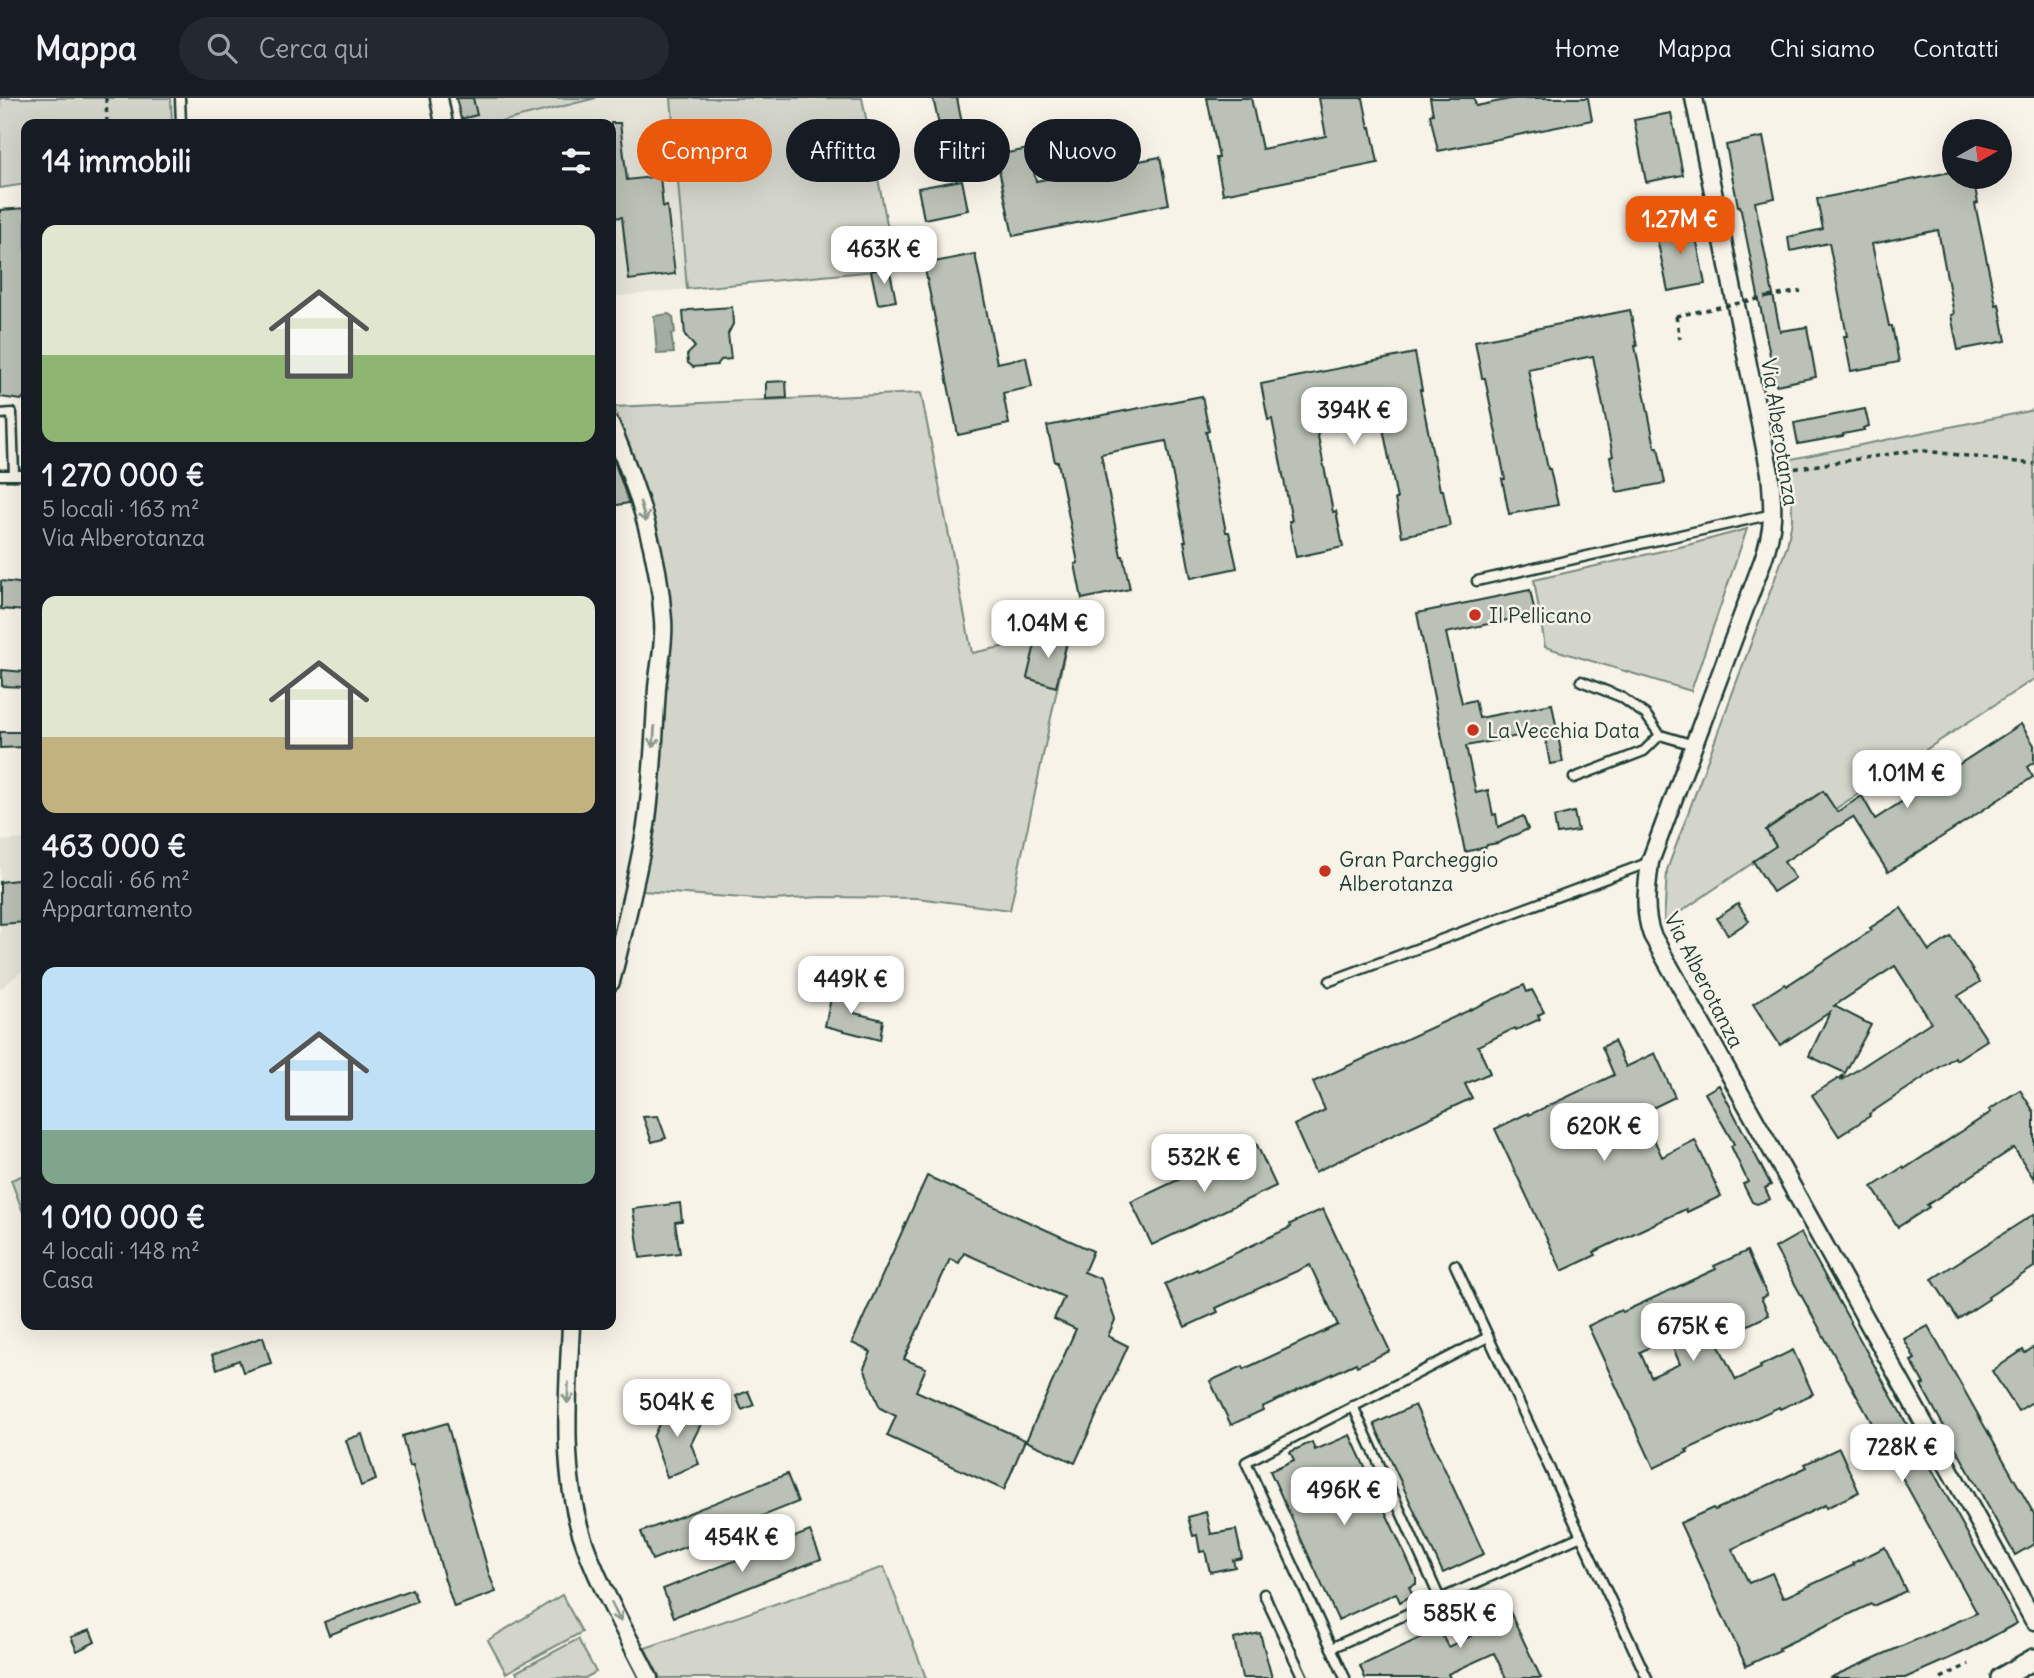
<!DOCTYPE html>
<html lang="it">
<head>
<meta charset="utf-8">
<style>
	body { margin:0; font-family:Delius,sans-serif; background:#242831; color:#f1f3f6; height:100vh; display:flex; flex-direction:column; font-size:26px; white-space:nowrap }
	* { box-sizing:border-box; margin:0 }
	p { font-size:23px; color:#9ea1a6 }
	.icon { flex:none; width:38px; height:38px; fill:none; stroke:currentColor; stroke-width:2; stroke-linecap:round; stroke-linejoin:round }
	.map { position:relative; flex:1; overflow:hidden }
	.details { position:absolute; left:21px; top:21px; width:595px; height:1211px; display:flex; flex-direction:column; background:#171b24; border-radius:14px; box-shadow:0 7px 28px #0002 }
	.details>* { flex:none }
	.hud { position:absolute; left:637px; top:21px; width:665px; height:63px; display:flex; gap:14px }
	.needle { width:46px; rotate:82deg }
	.controls { position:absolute; left:1942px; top:21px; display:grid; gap:14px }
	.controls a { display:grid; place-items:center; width:70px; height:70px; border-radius:50%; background:#171b24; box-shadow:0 7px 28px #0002; font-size:35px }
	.price { position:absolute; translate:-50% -60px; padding:0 16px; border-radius:14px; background:#fff; color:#222; font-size:23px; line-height:46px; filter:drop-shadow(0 2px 4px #0008) }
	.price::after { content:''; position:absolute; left:50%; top:42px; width:21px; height:16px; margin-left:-10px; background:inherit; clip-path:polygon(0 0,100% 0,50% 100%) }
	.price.on { background:#ea580c; color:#fff }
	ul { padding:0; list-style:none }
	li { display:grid; align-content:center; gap:14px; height:371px; padding:0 21px }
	li span { display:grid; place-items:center; height:217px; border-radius:14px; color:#555 }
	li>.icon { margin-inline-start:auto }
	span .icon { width:126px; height:126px; fill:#fffc; stroke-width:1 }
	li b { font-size:30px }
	h2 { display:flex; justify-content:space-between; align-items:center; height:84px; padding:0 21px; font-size:30px }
	.chip { padding:0 24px; border-radius:32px; background:#171b24; box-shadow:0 7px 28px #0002; font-size:24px; line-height:63px }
	.chip.on { background:#ea580c; color:#fff }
	header { display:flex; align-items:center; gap:42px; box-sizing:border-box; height:98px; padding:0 35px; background:#171b24; border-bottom:2px solid #363941 }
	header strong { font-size:33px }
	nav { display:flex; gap:38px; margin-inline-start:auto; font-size:24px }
	.search { width:490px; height:63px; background:#242831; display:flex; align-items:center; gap:18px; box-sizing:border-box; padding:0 24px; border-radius:38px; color:#9ea1a6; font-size:26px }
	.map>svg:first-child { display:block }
</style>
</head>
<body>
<header>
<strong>Mappa</strong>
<div class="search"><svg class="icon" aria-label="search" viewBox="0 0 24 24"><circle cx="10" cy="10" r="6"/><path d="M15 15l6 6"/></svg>Cerca qui</div>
<nav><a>Home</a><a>Mappa</a><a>Chi siamo</a><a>Contatti</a></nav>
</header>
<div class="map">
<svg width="2034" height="1580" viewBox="0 0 2034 1580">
	<rect width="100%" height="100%" fill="#f7f3e8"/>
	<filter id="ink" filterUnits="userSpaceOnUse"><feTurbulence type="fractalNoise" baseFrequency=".0143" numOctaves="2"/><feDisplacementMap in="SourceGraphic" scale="14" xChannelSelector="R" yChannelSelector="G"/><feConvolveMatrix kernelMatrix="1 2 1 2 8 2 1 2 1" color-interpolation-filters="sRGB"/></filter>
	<g filter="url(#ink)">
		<g fill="#e5e4d9">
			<polygon points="596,0 671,0 687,191 611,199 611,26 492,26"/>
			<polygon points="26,741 26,870 0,891 0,743"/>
		</g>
		<g fill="#d3d5ca" stroke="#79897f" stroke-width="2">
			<polygon points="0,0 171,0 172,26 26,26 26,86 0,90"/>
			<polygon points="457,0 596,0 492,26 462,26"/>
			<polygon points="671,0 862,0 896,171 687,191"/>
			<polygon points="921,295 972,555 1069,535 1010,812 917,800 822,799 772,802 642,793 657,705 665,582 642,390 614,309"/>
			<polygon points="2034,312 2034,581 1835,711 1823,693 1766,732 1777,750 1754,764 1664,825 1667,772 1787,448 1792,423 1791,361"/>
			<polygon points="1747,431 1691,593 1545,549 1534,482 1684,448"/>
			<polygon points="26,1076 26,1122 11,1082"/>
			<polygon points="884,1469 926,1580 660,1580 645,1550"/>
			<polygon points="562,1497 582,1534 506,1575 488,1542"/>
			<polygon points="578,1541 596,1574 585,1580 519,1580 516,1574"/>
		</g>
		<polygon fill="#a4ada3" stroke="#6f8077" stroke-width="2" points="669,216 673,219 675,235 671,236 674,255 657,256 654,218"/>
		<g fill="#bbc1b6" stroke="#1f3d34" stroke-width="2" fill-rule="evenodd">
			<polygon points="456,0 473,0 477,17 461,21"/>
			<polygon points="933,0 957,0 965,41 940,46 936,27 939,27"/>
			<polygon points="1207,0 1251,0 1262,51 1326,38 1319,0 1363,0 1369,30 1371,29 1378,65 1223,96 1216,60 1219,60"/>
			<polygon points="1430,0 1474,0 1476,8 1515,0 1588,0 1592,22 1438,53 1430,17 1433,16"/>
			<polygon points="1671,15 1683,77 1646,84 1634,22"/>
			<polygon points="611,25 620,25 627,82 660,78 663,109 667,108 675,176 629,182 622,119 611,120"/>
			<polygon points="1763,39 1775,100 1755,104 1780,233 1807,229 1816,279 1776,287 1740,108 1738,108 1726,47"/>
			<polygon points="1029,51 1036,83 1160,59 1169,106 1013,138 996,57"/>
			<polygon points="1955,73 1955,79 1973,79 1978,105 1975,106 1996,207 1999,206 2006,243 1958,252 1951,217 1954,216 1938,132 1872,146 1889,228 1892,228 1899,264 1851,273 1844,238 1847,238 1829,145 1790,153 1788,139 1823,131 1817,101"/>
			<polygon points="962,82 968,112 924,121 918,90"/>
			<polygon points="26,110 26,297 21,302 0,299 0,112"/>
			<polygon points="1693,124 1705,186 1668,193 1655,131"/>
			<polygon points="975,156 997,265 1026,259 1032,289 1003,295 1009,326 958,337 924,166"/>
			<polygon points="889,169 896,203 878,206 871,173"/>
			<polygon points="732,209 733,226 728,236 731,261 721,262 717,267 693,269 688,265 687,257 695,249 685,237 683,214 689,212"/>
			<polygon points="1630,212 1637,248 1635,248 1655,349 1658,349 1665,385 1617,394 1610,359 1613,358 1593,258 1528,271 1548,371 1550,371 1558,407 1509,416 1502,381 1505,381 1485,280 1482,280 1475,243"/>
			<polygon points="1415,255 1422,292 1420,292 1440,392 1443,392 1450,428 1402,438 1395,401 1397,401 1377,300 1313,313 1333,414 1336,413 1343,449 1296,459 1289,423 1292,423 1272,321 1268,322 1261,286"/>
			<polygon points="786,283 787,300 766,301 766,284"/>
			<polygon points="1202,298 1209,333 1206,334 1226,434 1229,434 1237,470 1191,480 1184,443 1186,443 1166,343 1101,356 1121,458 1123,458 1130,491 1082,501 1075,466 1078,465 1058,364 1055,364 1047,328"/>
			<polygon points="1865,311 1869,328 1863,330 1864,332 1843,336 1843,338 1798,346 1794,325"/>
			<polygon points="611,354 629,405 611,408"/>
			<polygon points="1,483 26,486 26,513 1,511"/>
			<polygon points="1530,492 1535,516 1446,535 1462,605 1475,602 1479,620 1552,606 1563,664 1550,666 1544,633 1466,648 1476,695 1488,692 1493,717 1496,716 1498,729 1523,718 1528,731 1498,745 1487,747 1486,749 1465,754 1417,515"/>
			<polygon points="1069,535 1056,589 1027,580 1036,542"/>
			<polygon points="2,572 24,574 24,589 2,588"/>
			<polygon points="2021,626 2034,647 2034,664 2027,669 2033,679 1888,774 1853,719 1784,764 1795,780 1773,794 1753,763 1776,748 1766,732 1823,693 1837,714 1862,698 1875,721"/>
			<polygon points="0,634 26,634 26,649 0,650"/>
			<polygon points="1574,714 1578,733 1557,736 1554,719"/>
			<polygon points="26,781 26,824 0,826 0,784"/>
			<polygon points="1738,806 1749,823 1728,837 1717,820"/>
			<polygon points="1901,810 1929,853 1951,839 1980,884 1958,898 1987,942 1956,962 1955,959 1869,1016 1870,1018 1839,1038 1812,997 1844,977 1840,983 1931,924 1895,868 1834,908 1871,927 1845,975 1809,958 1830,914 1780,947 1753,906 1785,886 1786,888 1872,832 1870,830"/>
			<polygon points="1524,887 1527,894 1532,892 1544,914 1538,917 1540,921 1516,932 1515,930 1478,948 1490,975 1465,986 1472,1000 1315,1074 1294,1027 1325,1012 1313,984"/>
			<polygon points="833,891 858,894 854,915 883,922 880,942 825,928"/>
			<polygon points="1614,943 1626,969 1655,955 1675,999 1642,1015 1662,1059 1695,1042 1721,1098 1687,1114 1686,1111 1594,1154 1596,1157 1562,1173 1495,1031 1528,1015 1529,1017 1614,977 1602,949"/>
			<polygon points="1719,987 1771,1087 1765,1090 1770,1101 1757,1106 1752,1104 1743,1086 1748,1084 1731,1048 1734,1046 1705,995"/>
			<polygon points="2020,992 2034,1014 2034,1081 2014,1050 1927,1107 1929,1109 1898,1129 1872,1089 1903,1069 1904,1071 1991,1014 1989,1012"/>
			<polygon points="658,1018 666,1040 652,1044 643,1019"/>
			<polygon points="1256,1045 1276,1088 1152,1147 1131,1104"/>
			<polygon points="927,1078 1093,1153 1084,1174 1101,1181 1115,1222 1108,1238 1128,1248 1075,1365 1026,1343 1076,1231 1054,1221 1064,1199 964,1155 959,1165 950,1161 904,1261 926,1270 916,1293 1025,1342 1004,1392 887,1338 896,1318 880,1310 864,1270 871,1254 852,1245"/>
			<polygon points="680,1105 682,1123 675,1124 680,1155 640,1160 633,1111"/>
			<polygon points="1323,1111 1390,1253 1357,1268 1356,1265 1262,1309 1263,1312 1231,1327 1210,1283 1243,1268 1244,1271 1338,1227 1310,1167 1216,1210 1218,1214 1185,1229 1165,1186 1197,1171 1198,1173 1291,1129 1290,1126"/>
			<polygon points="2034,1116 2034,1169 1988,1199 1989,1201 1958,1221 1932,1181"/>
			<polygon points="1801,1135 2017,1525 1968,1552 1905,1580 1829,1580 1977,1515 1775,1150"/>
			<path d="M1747,1153L1767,1197L1761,1200L1769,1217L1742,1230L1733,1210L1707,1222L1721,1252L1736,1282L1761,1270L1760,1268L1793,1252L1813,1296L1780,1311L1779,1309L1686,1352L1688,1354L1654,1370L1588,1228L1621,1212L1623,1214L1716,1171L1714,1168ZM1669,1240L1680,1266L1651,1279L1640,1254Z"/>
			<polygon points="1928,1228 2034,1416 2034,1446 2015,1457 1921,1287 1924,1286 1911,1263 1915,1261 1904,1241"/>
			<polygon points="263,1239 271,1265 243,1274 239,1262 217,1271 212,1257"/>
			<polygon points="2034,1249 2034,1303 2018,1313 1992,1273 2023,1252 2025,1255"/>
			<polygon points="748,1293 754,1307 742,1312 736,1298"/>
			<polygon points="669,1304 704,1320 691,1346 699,1366 667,1379 653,1339"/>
			<polygon points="1415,1307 1484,1456 1443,1475 1374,1326"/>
			<polygon points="447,1325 489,1476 496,1494 454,1509 444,1479 413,1367 410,1368 402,1338"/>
			<polygon points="362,1336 376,1382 361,1388 346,1342"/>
			<polygon points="1350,1337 1416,1480 1416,1486 1409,1489 1413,1497 1400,1504 1396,1495 1338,1522 1270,1373 1294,1362 1290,1354 1312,1344 1315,1352"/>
			<polygon points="1839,1350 1859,1394 1826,1410 1825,1407 1732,1451 1749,1485 1772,1475 1783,1500 1854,1467 1853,1465 1885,1449 1906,1493 1873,1508 1871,1506 1779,1550 1780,1552 1746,1568 1680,1425 1713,1410 1715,1412 1807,1369 1805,1366"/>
			<polygon points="787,1376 798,1404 652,1462 641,1434"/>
			<polygon points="1206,1414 1211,1436 1236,1432 1242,1460 1233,1462 1235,1469 1210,1474 1205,1453 1200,1454 1197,1437 1193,1438 1188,1419"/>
			<polygon points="810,1433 821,1461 674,1519 663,1491"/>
			<polygon points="412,1491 417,1503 329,1537 324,1524"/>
			<polygon points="1504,1501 1541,1580 1506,1580 1494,1555 1448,1576 1450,1580 1365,1580 1360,1568 1439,1531 1448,1549 1471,1538 1463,1520"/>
			<polygon points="90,1532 95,1544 77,1553 71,1539"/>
			<polygon points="1260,1535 1272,1580 1242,1580 1234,1541"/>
		</g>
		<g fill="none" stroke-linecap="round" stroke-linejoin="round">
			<g stroke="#1f3d34" stroke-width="13">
				<g id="service">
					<polyline points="180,0 181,26"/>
					<polyline points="0,316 12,315 14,377"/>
					<polyline points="0,377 26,377"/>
					<polyline points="1477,483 1773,416"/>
					<polyline points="1581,583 1621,599 1646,617 1660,637 1694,647"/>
					<polyline points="1574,680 1644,653 1660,637"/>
					<polyline points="1330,883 1650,764"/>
					<polyline points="1455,1167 1647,1580"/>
					<polyline points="1353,1308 1440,1501"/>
					<polyline points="1264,1496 1303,1580"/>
					<polyline points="1331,1550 1581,1438"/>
					<polyline points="1345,1580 1246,1364 1488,1239"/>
				</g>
			</g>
			<g stroke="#1f3d34" stroke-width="21">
				<g id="minor">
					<polyline points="439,0 444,26"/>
					<path d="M1694,0L1770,375C1773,409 1775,428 1763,462L1650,764C1647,788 1643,813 1652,837L2034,1523"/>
					<path d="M611,327C637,389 659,454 663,522C665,544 659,568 657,590C654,636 653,682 646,728C637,781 624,832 611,884"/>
					<path d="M571,1227C568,1293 561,1370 581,1435C596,1483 626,1534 649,1580"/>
				</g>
			</g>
			<g stroke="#1f3d34" stroke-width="24">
				<polyline id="tertiary" points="2001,1580 2034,1561"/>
			</g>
			<g stroke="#1f3d34" stroke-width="3.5" stroke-dasharray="5 5" stroke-linecap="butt">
				<polyline points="106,0 107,26"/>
				<polyline points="1768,199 1801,193"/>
				<polyline points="1676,218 1680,241"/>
				<polyline points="1785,372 1917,352 2034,366"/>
				<polyline points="1941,1580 1969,1566"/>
			</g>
			<use href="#service" stroke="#f7f3e8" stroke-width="8"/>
			<use href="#minor" stroke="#f7f3e8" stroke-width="16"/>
			<use href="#tertiary" stroke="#f7f3e8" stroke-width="19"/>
			<polyline stroke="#1f3d34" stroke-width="3.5" stroke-dasharray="5 5" stroke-linecap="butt" points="1676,218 1768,199"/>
		</g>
		<defs><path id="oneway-shaft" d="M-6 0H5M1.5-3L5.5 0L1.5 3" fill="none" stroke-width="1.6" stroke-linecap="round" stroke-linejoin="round" transform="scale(1.75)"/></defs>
		<g stroke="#8b988e">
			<use href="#oneway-shaft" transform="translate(643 414) rotate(74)"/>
			<use href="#oneway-shaft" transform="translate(654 639) rotate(94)"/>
			<use href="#oneway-shaft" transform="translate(568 1295) rotate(92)"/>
			<use href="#oneway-shaft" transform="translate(616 1514) rotate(64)"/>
		</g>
	</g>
	<g fill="#c8321e" stroke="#f7f3e8" stroke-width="2.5">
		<circle cx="1475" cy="517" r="7"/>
		<circle cx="1473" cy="632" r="7"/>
		<circle cx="1325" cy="773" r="7"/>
	</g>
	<g text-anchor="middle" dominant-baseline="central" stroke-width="5" stroke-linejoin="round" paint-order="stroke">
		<g font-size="21" fill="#1f3d34" stroke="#f7f3e8">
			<text transform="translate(1780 334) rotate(81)">Via Alberotanza</text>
			<text transform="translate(1704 882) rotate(63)">Via Alberotanza</text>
		</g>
		<g font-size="21" fill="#1f3d34" stroke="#f7f3e8" text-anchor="start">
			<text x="1489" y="517">Il Pellicano</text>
			<text x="1487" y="632">La Vecchia Data</text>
			<text x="1339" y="761">Gran Parcheggio<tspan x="1339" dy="24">Alberotanza</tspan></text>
		</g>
	</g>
</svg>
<div class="controls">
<a><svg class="needle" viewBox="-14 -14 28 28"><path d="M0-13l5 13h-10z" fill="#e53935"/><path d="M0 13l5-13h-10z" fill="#9ea1a6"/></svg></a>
</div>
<b class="price on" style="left:1680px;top:158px">1.27M €</b>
<b class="price" style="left:884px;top:188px">463K €</b>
<b class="price" style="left:1354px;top:349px">394K €</b>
<b class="price" style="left:1048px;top:562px">1.04M €</b>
<b class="price" style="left:1907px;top:712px">1.01M €</b>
<b class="price" style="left:851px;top:918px">449K €</b>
<b class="price" style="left:1604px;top:1065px">620K €</b>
<b class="price" style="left:1204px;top:1096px">532K €</b>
<b class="price" style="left:1693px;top:1265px">675K €</b>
<b class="price" style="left:677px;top:1341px">504K €</b>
<b class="price" style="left:1902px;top:1386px">728K €</b>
<b class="price" style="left:1344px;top:1429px">496K €</b>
<b class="price" style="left:742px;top:1476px">454K €</b>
<b class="price" style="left:1460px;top:1552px">585K €</b>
<div class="hud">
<a class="chip on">Compra</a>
<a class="chip">Affitta</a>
<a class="chip">Filtri</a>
<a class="chip">Nuovo</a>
</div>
<section class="details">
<h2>14 immobili<svg class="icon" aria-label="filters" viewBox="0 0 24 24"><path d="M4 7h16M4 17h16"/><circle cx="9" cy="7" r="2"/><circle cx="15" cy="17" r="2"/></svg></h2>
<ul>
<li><span style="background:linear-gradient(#dfe7d0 60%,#8fb573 0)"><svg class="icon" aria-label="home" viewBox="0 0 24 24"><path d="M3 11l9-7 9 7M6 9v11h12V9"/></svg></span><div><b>1 270 000 €</b><p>5 locali · 163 m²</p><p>Via Alberotanza</p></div></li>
<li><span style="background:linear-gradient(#dfe7d0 65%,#c2b280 0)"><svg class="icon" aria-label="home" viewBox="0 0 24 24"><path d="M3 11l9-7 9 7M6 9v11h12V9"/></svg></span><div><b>463 000 €</b><p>2 locali · 66 m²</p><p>Appartamento</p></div></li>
<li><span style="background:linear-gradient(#bfe0f5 75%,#7fa58c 0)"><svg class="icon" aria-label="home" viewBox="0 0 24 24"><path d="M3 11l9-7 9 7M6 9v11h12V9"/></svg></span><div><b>1 010 000 €</b><p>4 locali · 148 m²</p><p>Casa</p></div></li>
</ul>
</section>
</div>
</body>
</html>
